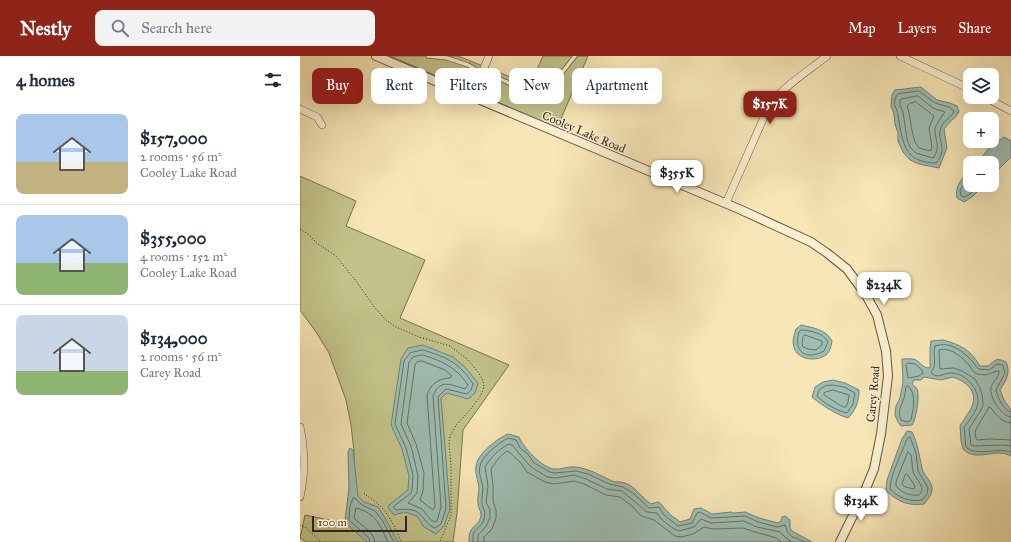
<!DOCTYPE html>
<html lang="en">
<head>
<meta charset="utf-8">
<style>
	body { margin:0; font-family:"IM FELL Great Primer",serif; background:#f2f2f3; color:#1f2937; height:100vh; display:flex; flex-direction:column; font-size:15px; white-space:nowrap }
	* { box-sizing:border-box; margin:0 }
	p { font-size:13px; color:#747a83 }
	.icon { flex:none; width:22px; height:22px; fill:none; stroke:currentColor; stroke-width:2; stroke-linecap:round; stroke-linejoin:round }
	.map { position:relative; flex:1; overflow:hidden }
	.sheet { display:flex; flex-direction:column; background:#fff; width:300px }
	.sheet>* { flex:none }
	.guide { position:absolute; left:12px; top:12px; width:380px; height:36px; display:flex; gap:8px }
	.tools { position:absolute; left:663px; top:12px; display:grid; gap:8px }
	.tools a { display:grid; place-items:center; width:36px; height:36px; border-radius:8px; background:#fff; box-shadow:0 4px 16px #0002; font-size:20px }
	.scale { position:absolute; left:12px; bottom:10px; width:95px; box-sizing:border-box; padding-left:4px; border:2px solid #342618; border-top:0; font-size:11px; line-height:14px; white-space:nowrap; color:#342618; -webkit-text-stroke:3px #faefd0; paint-order:stroke }
	.price { position:absolute; translate:-50% -34px; padding:0 9px; border-radius:8px; background:#fff; color:#222; font-size:13px; line-height:26px; filter:drop-shadow(0 1px 2px #0008) }
	.price::after { content:''; position:absolute; left:50%; top:24px; width:12px; height:9px; margin-left:-6px; background:inherit; clip-path:polygon(0 0,100% 0,50% 100%) }
	.price.active { background:#8f2418; color:#fff }
	ul { padding:0; list-style:none }
	li { display:flex; align-items:center; gap:12px; height:100px; padding:0 16px }
	li+li { border-top:1px solid #e0e1e3 }
	li span { display:grid; place-items:center; flex:none; width:112px; height:80px; border-radius:8px; color:#555 }
	li>.icon { margin-inline-start:auto }
	span .icon { width:48px; height:48px; fill:#fffc; stroke-width:1 }
	li b { font-size:17px }
	h2 { display:flex; justify-content:space-between; align-items:center; height:48px; padding:0 16px; font-size:17px }
	.pill { padding:0 14px; border-radius:8px; background:#fff; box-shadow:0 4px 16px #0002; font-size:14px; line-height:36px }
	.pill.active { background:#8f2418; color:#fff }
	header { display:flex; align-items:center; gap:24px; box-sizing:border-box; height:56px; padding:0 20px; background:#8f2418; color:#fff }
	header strong { font-size:19px }
	nav { display:flex; gap:22px; margin-inline-start:auto; font-size:14px }
	.search { width:280px; height:36px; background:#f2f2f3; display:flex; align-items:center; gap:10px; box-sizing:border-box; padding:0 14px; border-radius:8px; color:#747a83; font-size:15px }
	main { display:flex; flex:1; min-height:0 }
	.map>svg:first-child { display:block }
</style>
</head>
<body>
<header>
<strong>Nestly</strong>
<div class="search"><svg class="icon" aria-label="search" viewBox="0 0 24 24"><circle cx="10" cy="10" r="6"/><path d="M15 15l6 6"/></svg>Search here</div>
<nav><a>Map</a><a>Layers</a><a>Share</a></nav>
</header>
<main>
<section class="sheet">
<h2>4 homes<svg class="icon" aria-label="filters" viewBox="0 0 24 24"><path d="M4 7h16M4 17h16"/><circle cx="9" cy="7" r="2"/><circle cx="15" cy="17" r="2"/></svg></h2>
<ul>
<li><span style="background:linear-gradient(#a9c7e8 60%,#c2b280 0)"><svg class="icon" aria-label="home" viewBox="0 0 24 24"><path d="M3 11l9-7 9 7M6 9v11h12V9"/></svg></span><div><b>$157,000</b><p>2 rooms · 56 m²</p><p>Cooley Lake Road</p></div></li>
<li><span style="background:linear-gradient(#a9c7e8 60%,#8fb573 0)"><svg class="icon" aria-label="home" viewBox="0 0 24 24"><path d="M3 11l9-7 9 7M6 9v11h12V9"/></svg></span><div><b>$355,000</b><p>4 rooms · 152 m²</p><p>Cooley Lake Road</p></div></li>
<li><span style="background:linear-gradient(#c9d6e8 70%,#8fb573 0)"><svg class="icon" aria-label="home" viewBox="0 0 24 24"><path d="M3 11l9-7 9 7M6 9v11h12V9"/></svg></span><div><b>$134,000</b><p>2 rooms · 56 m²</p><p>Carey Road</p></div></li>
</ul>
</section>
<div class="map">
<svg width="711" height="486" viewBox="0 0 711 486">
	<rect width="100%" height="100%" fill="#f7e6b6"/>
	<filter id="stains"><feTurbulence type="fractalNoise" baseFrequency=".005" numOctaves="4"/><feColorMatrix values="0 0 0 0 .2 0 0 0 0 .09 0 0 0 0 .02 0 0 0 .5 -.17"/></filter>
	<radialGradient id="worn" r=".72"><stop offset=".6" stop-color="#630" stop-opacity="0"/><stop offset="1" stop-color="#630" stop-opacity=".3"/></radialGradient>
	<g fill="#c2c38a" stroke="#7b7451">
		<polygon points="90,0 158,0 230,29 243,0 288,0 257,72"/>
		<polygon points="0,120 56,145 46,170 125,204 100,262 209,309 163,374 157,457 153,486 6,486 0,482 5,459 48,468 54,419 54,395 51,369 46,344 29,297 16,276 0,254"/>
	</g>
	<g fill="#9ebeb3" stroke="#748175">
		<path d="M621,31L637,44L650,47L657,50L659,56C655,63 649,66 644,73L647,92L639,112L619,108L610,104L603,96L598,85V77L595,68L594,58L591,50L592,39L595,34Z"/>
		<polygon points="704,81 711,85 711,101 692,120 692,107 677,107 690,91"/>
		<path d="M670,114V129H684L672,141L664,146L657,142C655,129 661,124 670,114Z"/>
		<path d="M501,269C513,272 526,273 532,285C531,290 530,296 526,299C516,306 497,304 494,291C492,285 494,279 496,273Z"/>
		<path d="M643,284C659,288 671,294 680,310H688C696,304 696,301 706,306C711,317 706,324 700,334L704,344L711,354V400C696,391 676,407 663,393L661,385L660,369C664,365 665,361 669,356C680,339 670,327 653,321L641,324L624,321L621,324H614L612,328C614,330 616,331 617,333C620,340 616,364 612,369L601,370L598,366L595,359L596,350L600,342L603,326L602,303C607,303 612,302 616,304C621,307 623,312 630,312V293L631,285Z"/>
		<polygon points="123,289 153,301 165,311 178,327 175,337 168,343 147,337 141,342 150,453 144,470 136,478 124,471 117,460 105,456 94,459 88,452 89,449 108,434 109,420 102,393 91,369 101,303 108,292"/>
		<path d="M533,324L545,327L559,334C559,345 556,354 548,362C535,358 523,350 512,341L515,331L523,326Z"/>
		<path d="M607,375L612,376C618,388 619,399 622,412C623,419 631,424 632,431C633,438 628,443 624,448C608,450 599,446 586,435L587,424L602,383Z"/>
		<path d="M208,378L219,381C223,391 242,412 254,413C261,414 268,410 276,411C287,412 300,419 310,424C314,427 320,425 325,427C336,431 342,442 351,448L358,446C363,449 363,451 367,455C370,460 376,462 380,466L390,463L394,453L401,452L412,458L431,456L434,457L445,456L459,462L478,467L481,465L482,461L485,460L490,464V472L492,475L512,486H169C168,468 180,471 181,459C181,454 178,452 178,447C177,442 179,437 179,432C178,424 175,418 176,410C177,398 198,382 208,378Z"/>
		<polygon points="50,392 53,394 58,440 64,446 78,451 85,462 98,486 67,486 51,472 45,465 49,431 48,396"/>
	</g>
	<g fill="none" stroke-linecap="round" stroke-linejoin="round">
		<g stroke="#697266" stroke-width="1">
			<path d="M619,35L635,47L649,51L654,55C652,61 644,64 641,71C636,85 649,92 636,107C628,107 618,105 612,100C602,92 600,71 598,59C598,55 596,53 595,50C594,46 595,41 598,38Z"/>
			<path d="M618,40L633,52L645,56C642,61 636,67 635,73C635,84 641,93 633,102L616,97L610,91L607,83L603,56L600,49V44L602,43Z"/>
			<path d="M616,46L634,60L629,72L632,92L630,95L619,92C610,82 612,62 607,50L609,48Z"/>
			<polyline points="670,120 660,134 661,140 664,141 670,138 678,129"/>
			<path d="M502,274C511,275 524,277 528,286L524,295C506,305 493,296 499,276Z"/>
			<polygon points="505,279 522,285 522,289 516,294 508,293 503,291 502,288 503,281"/>
			<path d="M123,294C146,301 160,307 173,328L171,334L167,338L146,333L138,341L146,452L141,468L135,472C128,469 126,465 121,459C115,452 104,453 96,454L93,451L111,437L112,434L113,419L106,392L95,368L104,305L110,297Z"/>
			<path d="M123,299C142,305 156,311 168,329L165,333C151,329 140,322 133,340L141,451L137,465L135,466L131,464L122,453L108,447L117,437L118,420L111,390L101,368L109,306L113,301Z"/>
			<path d="M122,305L145,314L152,320L150,322C139,322 129,329 127,340L135,450L133,454L120,444L123,435L124,417L116,388L107,367L115,309L117,306Z"/>
			<polygon points="608,307 615,308 622,314 623,317 619,320 608,322 606,309"/>
			<path d="M533,329L544,331L555,337L553,348L547,357C537,355 524,347 517,340L519,334L525,330Z"/>
			<path d="M608,330C617,338 613,353 611,364L607,366L601,364C598,356 600,352 603,345C605,340 605,335 606,331Z"/>
			<polygon points="533,334 549,339 548,346 546,351 543,351 524,339 524,337"/>
			<path d="M711,356C703,354 698,342 696,334L705,317L703,309L697,308L689,314L679,313C676,311 675,309 673,306C663,295 650,285 635,290C632,298 638,309 631,316L632,318C639,323 645,316 653,317C667,318 682,336 677,351C676,355 667,368 664,371L666,391C676,401 698,391 711,396"/>
			<path d="M711,361C701,360 689,341 691,331C693,325 700,321 699,315C692,315 689,321 678,318C673,317 672,313 669,309C662,301 651,291 639,294L640,313L654,312L662,315L675,323L680,332L682,339L683,349L681,354L669,373L671,389L674,390L704,389L711,390"/>
			<path d="M711,367C701,366 697,360 691,352L689,351L675,375L676,383L677,384L690,383L711,384"/>
			<path d="M610,381L616,397L618,415L628,432L627,438L622,444C609,446 599,442 590,433C591,416 601,400 606,385L608,382Z"/>
			<path d="M608,396L611,399C612,404 612,410 613,416C616,424 627,431 619,439C610,440 602,437 596,430V426Z"/>
			<polygon points="607,418 615,430 614,433 605,431 602,428 605,419"/>
			<polyline points="70,486 69,482 49,464 50,450 53,442 55,442 62,449 75,455 82,464 94,486"/>
			<path d="M75,486L72,478L54,462L56,452C77,458 79,468 88,486"/>
			<path d="M173,486V478C176,472 183,469 184,463C186,456 183,453 182,448C181,443 183,437 183,432C182,425 178,418 180,410C182,400 199,387 208,382L216,384L220,392L228,398L234,407L250,416L254,417L276,415L288,418L309,428L323,431L334,438L349,452L359,451L364,459L378,470L392,467L397,457L400,456L411,462L445,460L458,466L477,471L485,469C490,484 492,479 505,486"/>
			<path d="M178,486V479L186,470L190,462V454L186,446L188,430L185,411C191,401 199,393 209,388L212,389L230,410L247,421L255,422L274,419L286,423L307,433L322,435L347,456L357,457L361,463L374,473L379,475L394,471L401,463L411,467L444,465L457,471L480,476L486,482L492,486"/>
			<path d="M184,486V481L192,473L196,462V454L193,445V429L191,413C195,407 201,398 208,395L220,406L227,416L245,426L254,428L274,425L284,428L306,439L320,441L332,450L340,459L347,462L354,464L375,480L381,481L393,478L404,471L413,473L443,472L455,476L477,482L481,486"/>
		</g>
		<g stroke="#655640" stroke-width="5">
			<g id="service">
				<polyline points="128,0 147,2 168,9 177,14"/>
				<path d="M186,19C190,20 195,21 198,22C210,27 225,36 237,36L261,18L275,0"/>
			</g>
		</g>
		<g stroke="#655640" stroke-width="8">
			<g id="minor">
				<polyline points="600,0 670,33"/>
				<polyline points="172,41 189,0"/>
				<polyline points="685,41 711,55"/>
				<polyline points="0,53 17,61 22,69"/>
				<path d="M426,147L468,52C483,30 507,16 527,0"/>
				<path d="M0,371C5,394 5,419 0,441"/>
			</g>
		</g>
		<g stroke="#655640" stroke-width="10">
			<polyline id="tertiary" points="76,0 439,153 511,186 527,197 547,213 566,239 577,259 586,295 588,320 581,378 574,413 564,437 540,486"/>
		</g>
		<g stroke="#342618" stroke-width="1" stroke-dasharray="1 2" stroke-linecap="butt">
			<polyline points="0,173 8,178 18,188 36,200 56,225 75,252 86,264 96,271 119,281 150,290 167,303 179,317 183,325 184,331 181,339 171,353 157,368 150,380 149,387 151,410 151,459 140,486"/>
			<path d="M64,437C68,441 73,444 77,447C87,455 97,474 101,486"/>
			<polyline points="0,469 5,471 21,486"/>
		</g>
		<use href="#service" stroke="#faefd0" stroke-width="3.5"/>
		<use href="#minor" stroke="#faefd0" stroke-width="7"/>
		<use href="#tertiary" stroke="#faefd0" stroke-width="8"/>
	</g>
	<g text-anchor="middle" dominant-baseline="central" stroke-width="3" stroke-linejoin="round" paint-order="stroke">
		<g font-size="12" fill="#342618" stroke="#faefd0">
			<text transform="translate(284 76) rotate(23)">Cooley Lake Road</text>
			<text transform="translate(573 338) rotate(-85)">Carey Road</text>
		</g>
	</g>
	<rect width="100%" height="100%" filter="url(#stains)"/>
	<rect width="100%" height="100%" fill="url(#worn)"/>
</svg>
<div class="tools">
<a><svg class="icon" aria-label="layers" viewBox="0 0 24 24"><path d="M12 4l9 5-9 5-9-5zM3 14l9 5 9-5"/></svg></a>
<a>+</a>
<a>−</a>
</div>
<div class="scale">100 m</div>
<b class="price active" style="left:470px;top:69px">$157K</b>
<b class="price" style="left:377px;top:138px">$355K</b>
<b class="price" style="left:584px;top:250px">$234K</b>
<b class="price" style="left:561px;top:466px">$134K</b>
<div class="guide">
<a class="pill active">Buy</a>
<a class="pill">Rent</a>
<a class="pill">Filters</a>
<a class="pill">New</a>
<a class="pill">Apartment</a>
</div>
</div>
</main>
</body>
</html>
